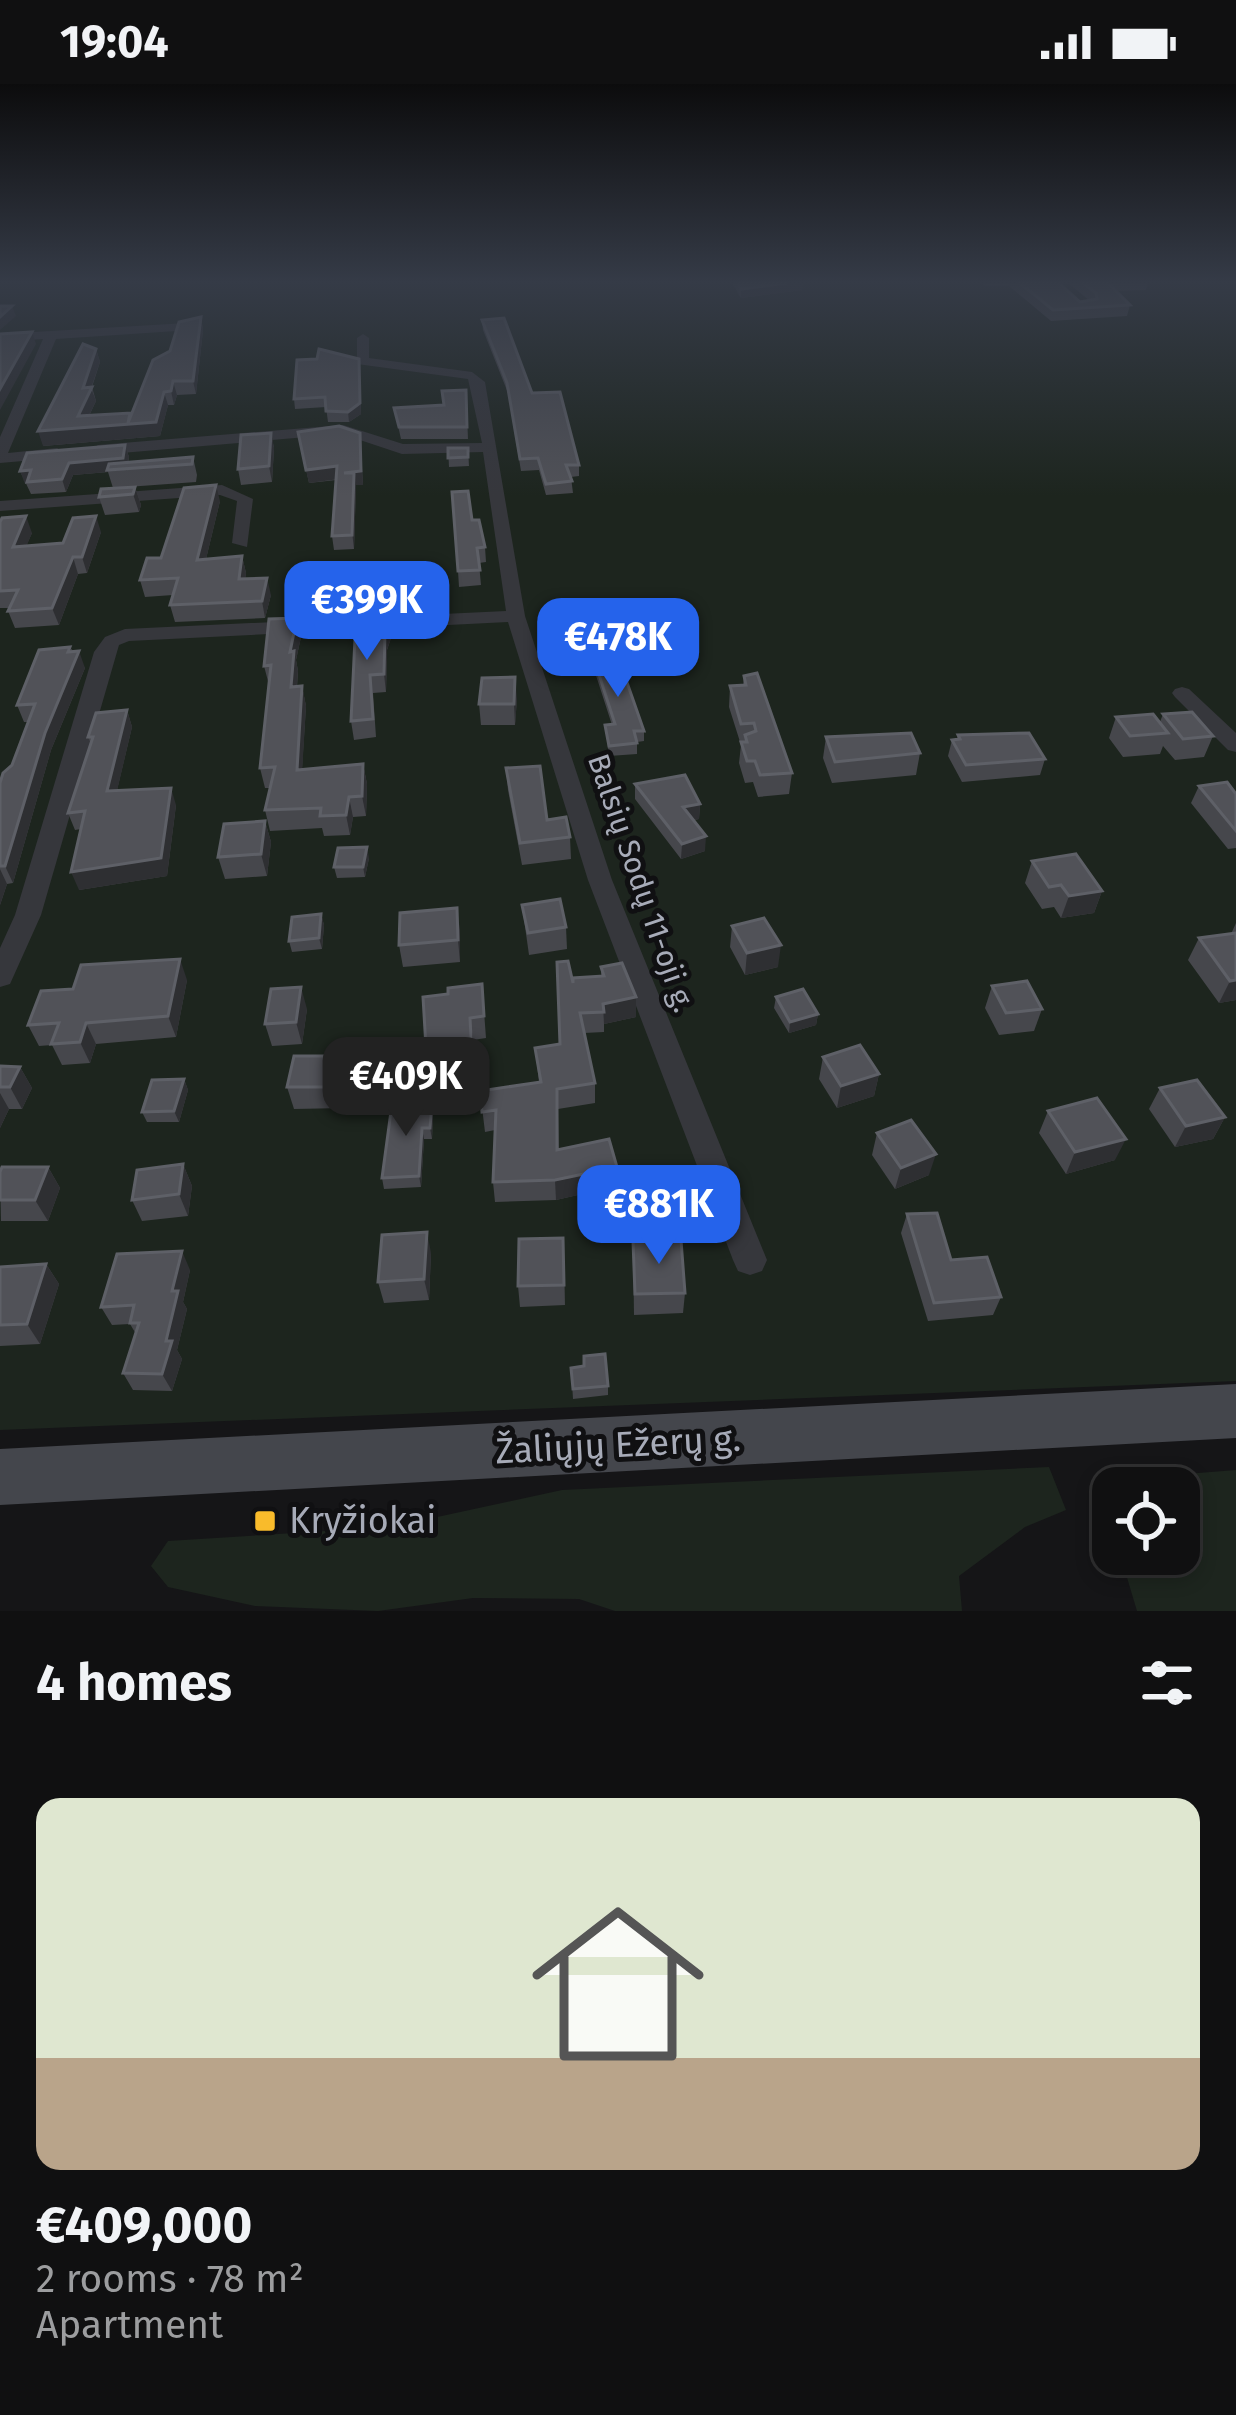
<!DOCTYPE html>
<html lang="en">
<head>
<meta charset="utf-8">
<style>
	body { margin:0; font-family:"Fira Sans",sans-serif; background:#1e1e1f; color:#f1f3f6; height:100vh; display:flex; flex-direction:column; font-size:45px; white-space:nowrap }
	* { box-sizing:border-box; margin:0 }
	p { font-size:39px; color:#9c9d9f }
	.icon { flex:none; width:66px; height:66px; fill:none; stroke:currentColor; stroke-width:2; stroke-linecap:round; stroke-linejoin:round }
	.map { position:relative; height:1527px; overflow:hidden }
	.drawer { display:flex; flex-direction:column; background:#101011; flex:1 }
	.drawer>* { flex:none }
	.controls { position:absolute; left:1092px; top:1383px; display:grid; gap:24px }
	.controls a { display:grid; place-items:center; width:108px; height:108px; border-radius:24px; background:#101011; box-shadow:0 6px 18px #0003,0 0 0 3px #303031; font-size:60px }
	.price { position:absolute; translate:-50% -102px; padding:0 27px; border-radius:24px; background:#2563eb; color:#fff; font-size:39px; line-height:78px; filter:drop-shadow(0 3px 6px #0008) }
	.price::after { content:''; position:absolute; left:50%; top:72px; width:36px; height:27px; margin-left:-18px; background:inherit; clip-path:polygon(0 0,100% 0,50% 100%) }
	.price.active { background:#222; color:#fff }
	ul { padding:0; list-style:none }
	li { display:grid; align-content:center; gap:24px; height:636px; padding:0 36px }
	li+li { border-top:3px solid #303031 }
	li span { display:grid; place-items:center; height:372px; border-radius:24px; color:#555 }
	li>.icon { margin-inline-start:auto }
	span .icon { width:216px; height:216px; fill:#fffc; stroke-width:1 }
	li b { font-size:51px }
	h2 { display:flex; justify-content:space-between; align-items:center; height:144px; padding:0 36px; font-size:51px }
	.status { display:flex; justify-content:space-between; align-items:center; height:84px; padding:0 60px; background:#101011; direction:ltr }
	.status svg { height:33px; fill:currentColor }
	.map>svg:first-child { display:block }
</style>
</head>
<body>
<div class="status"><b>19:04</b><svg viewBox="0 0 49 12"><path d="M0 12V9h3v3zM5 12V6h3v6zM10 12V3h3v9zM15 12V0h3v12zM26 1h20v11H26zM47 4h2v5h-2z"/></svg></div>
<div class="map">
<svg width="1236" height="1527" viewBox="0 0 1236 1527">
	<rect width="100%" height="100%" fill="#151517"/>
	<g fill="#1d251e">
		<polygon points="0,199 1236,199 1236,1297 0,1346"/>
		<polygon points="1049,1383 1066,1426 1025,1443 959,1492 962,1527 615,1527 579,1515 473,1514 378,1527 255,1522 168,1503 151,1482 168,1457 391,1443 562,1406"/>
		<polygon points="1236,1386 1236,1527 1137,1527 1120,1470 1179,1470 1179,1404 1150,1404 1173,1391"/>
	</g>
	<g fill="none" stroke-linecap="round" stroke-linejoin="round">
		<g fill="#36373c" fill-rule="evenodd">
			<polygon points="187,239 193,243 191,246 56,255 8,369 57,364 65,369 57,374 0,379 0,353 43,255 0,258 0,250"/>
			<polygon points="363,250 369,254 369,274 472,288 485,298 525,532 612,796 767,1176 762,1187 750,1191 738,1187 733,1176 588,796 508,538 129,557 119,561 41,831 10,900 0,903 0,864 15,831 94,568 105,553 125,545 506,527 483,368 402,370 342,350 98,371 90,366 98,361 343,341 403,360 482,359 468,295 357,280 357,254"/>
			<polygon points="222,401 253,415 247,463 232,459 237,417 220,411 0,427 0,417"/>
			<polygon points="1182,603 1189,605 1236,649 1236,668 1228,666 1175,613 1172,609 1175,605"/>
		</g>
		<polygon fill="#44464c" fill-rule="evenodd" points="1236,1300 1236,1354 0,1421 0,1365"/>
	</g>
	<g fill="#46474c">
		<polygon points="732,199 803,199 802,206 741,214"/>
		<polygon points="981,199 1059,199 1080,218 1089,216 1068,199 1148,199 1146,206 1116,207 1130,221 1127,232 1051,237 1009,202 985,202"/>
		<polygon points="201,233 203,246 196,310 177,311 174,321 168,321 160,352 43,362 96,265 100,278 92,303 96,317 89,332 131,332 170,267"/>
		<polygon points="482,236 579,381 579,392 571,393 573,409 546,411 539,386 521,387 508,309 483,246"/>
		<polygon points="359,275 361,330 349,338 328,338 326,323 295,325 294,315"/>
		<polygon points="466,306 468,355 401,355 394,324 444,321"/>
		<polygon points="298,348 360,349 363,401 356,401 354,465 334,466 332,452 336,396 309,399"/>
		<polygon points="271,349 274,364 272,398 241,401 238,385"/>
		<polygon points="125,361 129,373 128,379 193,373 197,391 196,398 113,404 135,403 141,421 139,428 105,431 99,413 113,404 108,388 73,391 66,408 31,410 20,387"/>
		<polygon points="448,364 468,364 469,382 449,383"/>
		<polygon points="220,417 206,475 242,472 246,489 245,495 271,511 265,534 175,538 170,521 173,511 145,513 140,496"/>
		<polygon points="472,436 485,463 486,478 479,479 481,501 459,503 458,487"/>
		<polygon points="0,438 32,449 26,462 63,459 101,448 87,489 78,490 59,541 15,544 8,527 10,524 0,524"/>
		<polygon points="400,506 397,528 367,529 365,519"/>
		<polygon points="390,531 393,548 387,566 386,608 373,609 376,653 354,656 351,637"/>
		<polygon points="301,553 296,576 298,587 297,603 302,602 306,622 302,685 363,680 367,700 366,732 353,733 350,751 324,752 322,744 270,747 265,726 270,704 265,704 260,684 269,601 264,582"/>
		<polygon points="70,563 85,584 51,666 13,799 7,800 0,821 0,699 12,681 29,638 24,638 17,621"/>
		<polygon points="592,569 644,647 644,657 637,658 637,670 609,672 605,641 612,641 592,579"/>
		<polygon points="744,592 792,689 789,710 758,713 753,698 745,699 739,679 741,661 729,623 730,602 743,601"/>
		<polygon points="517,614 515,641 481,641 479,620"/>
		<polygon points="127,626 132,643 117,706 176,721 167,792 79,806 81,745 75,746 68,729 91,660 88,653"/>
		<polygon points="1163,630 1213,652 1204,673 1175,676 1163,662 1160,670 1123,673 1109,654 1116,633 1160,638"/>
		<polygon points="958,651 1045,675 1040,691 962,698 948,672 952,656 957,655"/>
		<polygon points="826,653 920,669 916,691 832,699 823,674"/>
		<polygon points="506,684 547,736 570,753 571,775 522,781 508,706"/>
		<polygon points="635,700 700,720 699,735 694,736 705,767 681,775 635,715"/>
		<polygon points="1199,702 1236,710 1236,764 1228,765 1191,719"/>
		<polygon points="265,737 271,758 267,792 225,795 218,773"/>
		<polygon points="369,774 365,793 337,794 334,783"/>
		<polygon points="1032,777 1102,807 1094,829 1061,834 1054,823 1042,825 1025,799"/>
		<polygon points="522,821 566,843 567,865 529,871"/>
		<polygon points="321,830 324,841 322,865 292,868 289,857"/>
		<polygon points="1236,839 1236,916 1219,919 1188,876 1199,854 1231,850"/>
		<polygon points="732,842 778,883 745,891 730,863"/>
		<polygon points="460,846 460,878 403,883 399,861"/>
		<polygon points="601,883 636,933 604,940 604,948 584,949 595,999 595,1019 558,1025 559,1066 617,1102 556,1116 495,1118 493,1098 495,1046 485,1048 480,1007 539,998 535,964 560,960 573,899 601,892"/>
		<polygon points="187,896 176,953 96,960 90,979 62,981 52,961 39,962 28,941"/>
		<polygon points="482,900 486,954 473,956 476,1014 432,1019 428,997 448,910"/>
		<polygon points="992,902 1042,925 1034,947 999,951 985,924"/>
		<polygon points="776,913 818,930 816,941 789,949 774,924"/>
		<polygon points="307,925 302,960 272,962 265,940"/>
		<polygon points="823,973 879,990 874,1012 837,1024 819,995"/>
		<polygon points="0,982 20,983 32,1004 22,1025 9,1025 0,1044"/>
		<polygon points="350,993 344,1024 294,1025 287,1003"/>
		<polygon points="184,995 188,1006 179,1038 147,1038 142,1028"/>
		<polygon points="1160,1004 1225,1033 1213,1055 1175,1063 1149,1025"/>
		<polygon points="432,1018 433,1029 432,1055 424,1055 421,1103 384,1105 382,1094"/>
		<polygon points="1048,1027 1115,1076 1066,1090 1039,1049"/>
		<polygon points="877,1049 929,1091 895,1105 872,1071"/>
		<polygon points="183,1080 192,1102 188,1132 142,1137 132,1116"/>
		<polygon points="48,1083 60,1104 48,1137 1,1137 0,1088"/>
		<polygon points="907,1130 951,1176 1001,1213 993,1231 928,1237 901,1149"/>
		<polygon points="633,1157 685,1209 683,1229 634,1231"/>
		<polygon points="431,1169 429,1216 384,1219 378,1198"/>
		<polygon points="564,1175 565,1221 520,1223 518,1202"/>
		<polygon points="46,1180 59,1200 40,1260 0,1262 0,1183"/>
		<polygon points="190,1186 183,1218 187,1225 177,1266 182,1275 172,1307 133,1306 123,1289 136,1250 130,1240 112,1241 101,1223"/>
		<polygon points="584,1282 608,1302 608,1311 573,1315 571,1284"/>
	</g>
	<g fill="#2e2f32">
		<polygon points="787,199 803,199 802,206 741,214 741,205"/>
		<polygon points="12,222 16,232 0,246 0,233"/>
		<polygon points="201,233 203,246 196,310 193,297"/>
		<polygon points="32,248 36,260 0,326 0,305"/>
		<polygon points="96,265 100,278 91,304 96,317 83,344 133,340 164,308 168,321 160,352 43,362 38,347 83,304"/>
		<polygon points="359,275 361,330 349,338 348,328"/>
		<polygon points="173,297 177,311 174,321 171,307"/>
		<polygon points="271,349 274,364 272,398 269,382"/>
		<polygon points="360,349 363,401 356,401 354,465 347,402"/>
		<polygon points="125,361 129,373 126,387 126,385 107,386 108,388 73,391 66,408 62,395 69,379"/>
		<polygon points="337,382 339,395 309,399 306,386"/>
		<polygon points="31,386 28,399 25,400 20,387"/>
		<polygon points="216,401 220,417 202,492 197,476"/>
		<polygon points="135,403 141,421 139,428 133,410"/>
		<polygon points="26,432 32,449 19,480 13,463"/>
		<polygon points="96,432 101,448 87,489 82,473"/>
		<polygon points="242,472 246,489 243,512 239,495"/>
		<polygon points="73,473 78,490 59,541 52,524"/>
		<polygon points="267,494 271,511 265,534 262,517"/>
		<polygon points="399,496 400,506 397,528 395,518"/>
		<polygon points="390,531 393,548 387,566 386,608 384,590 385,548"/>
		<polygon points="297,534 301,553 296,576 298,587 295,622 291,603 290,568"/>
		<polygon points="70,563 75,577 79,567 85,584 51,666 13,799 5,782"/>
		<polygon points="515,593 517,614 515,641 514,620"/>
		<polygon points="302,602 306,622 301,706 297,686"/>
		<polygon points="127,626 132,643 113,724 107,707"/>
		<polygon points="363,680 367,700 366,732 362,712"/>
		<polygon points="171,704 176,721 167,792 79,806 71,788"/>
		<polygon points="349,713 353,733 350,751 346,731"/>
		<polygon points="700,720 699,735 682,738 683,723"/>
		<polygon points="265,737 271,758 267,792 261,770"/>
		<polygon points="706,752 705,767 681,775 682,760"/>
		<polygon points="367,763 369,774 365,793 363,783"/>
		<polygon points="0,785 7,800 0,821"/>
		<polygon points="1102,807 1094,829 1061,834 1069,812"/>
		<polygon points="457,824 460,846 460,878 458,856"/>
		<polygon points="321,830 324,841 322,865 319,854"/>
		<polygon points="781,861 778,883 745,891 747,869"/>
		<polygon points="180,875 187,896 176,953 168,932"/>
		<polygon points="1236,896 1236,916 1219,919 1230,897"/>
		<polygon points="301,903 307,925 302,960 296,938"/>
		<polygon points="636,913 636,933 604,940 603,920"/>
		<polygon points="818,930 816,941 789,949 790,938"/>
		<polygon points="470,934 473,956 476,1014 473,992"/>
		<polygon points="86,939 96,960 90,979 80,958"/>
		<polygon points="345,972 350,993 344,1024 339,1003"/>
		<polygon points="20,983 32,1004 22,1025 10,1003"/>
		<polygon points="879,990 874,1012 837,1024 841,1002"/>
		<polygon points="184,995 188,1006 179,1038 174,1027"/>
		<polygon points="0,1009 9,1025 0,1044"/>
		<polygon points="432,1018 433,1029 432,1055 430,1044"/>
		<polygon points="1225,1033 1213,1055 1175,1063 1186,1042"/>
		<polygon points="422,1044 424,1055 421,1103 419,1092"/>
		<polygon points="1126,1055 1115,1076 1066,1090 1075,1068"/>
		<polygon points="936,1070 929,1091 895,1105 901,1084"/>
		<polygon points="183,1080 192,1102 188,1132 179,1110"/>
		<polygon points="48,1083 60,1104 48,1137 35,1116"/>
		<polygon points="617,1083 617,1102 556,1116 555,1096"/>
		<polygon points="427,1148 431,1169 429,1216 424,1195"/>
		<polygon points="182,1167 190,1186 183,1218 187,1225 177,1266 182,1275 172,1307 162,1290 172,1207"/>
		<polygon points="46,1180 59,1200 40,1260 27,1240"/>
	</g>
	<g fill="#515258" stroke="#5e6067" stroke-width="3">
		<polygon points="738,199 787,199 741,205"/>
		<polygon points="1020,199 1059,199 1080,218 1097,215 1096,209 1083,199 1108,199 1130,221 1053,226"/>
		<polygon points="0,222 12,222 0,233"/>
		<polygon points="201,233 193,297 173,297 171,307 164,308 156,338 38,347 83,260 96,265 83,304 92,303 78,332 130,329 128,339 153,276 170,267 179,238"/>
		<polygon points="504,234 532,309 560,308 579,381 566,381 572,397 546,400 538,374 520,375 507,299 482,236"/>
		<polygon points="32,248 0,305 0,250"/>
		<polygon points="319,265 359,275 360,319 348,328 326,327 325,313 294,315 297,276 317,275"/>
		<polygon points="466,306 467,343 399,343 394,324 444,321 442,307"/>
		<polygon points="339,342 360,349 361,387 344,389 354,389 352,451 332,452 337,382 306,386 298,348"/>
		<polygon points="271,349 269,382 238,385 241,351"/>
		<polygon points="125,361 123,374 69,379 62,395 27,398 31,386 20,387 27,369"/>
		<polygon points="448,364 468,364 468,373 448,374"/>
		<polygon points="193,373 192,380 107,386 109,380"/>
		<polygon points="216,401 197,476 242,472 239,495 267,494 262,517 170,521 178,494 140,496 147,474 161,474 184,404"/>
		<polygon points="135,403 133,410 99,413 101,405"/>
		<polygon points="468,407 472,436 479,436 485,463 477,464 480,486 458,487 452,408"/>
		<polygon points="26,432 13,463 63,459 73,434 96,432 82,473 73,473 52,524 8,527 18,506 0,507 0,438 2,434"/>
		<polygon points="399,496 395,518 365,519 369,497"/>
		<polygon points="390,531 385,548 384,590 370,591 373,635 351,637 356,534"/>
		<polygon points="297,534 290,568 294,567 291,603 302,602 297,686 363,680 362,712 349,713 346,731 320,732 321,724 265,726 275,683 260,684 271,581 264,582 269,535"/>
		<polygon points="70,563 68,568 79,567 45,649 5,782 0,782 0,699 3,689 12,681 35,620 17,621 39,566"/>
		<polygon points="616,567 644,647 634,647 637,659 609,662 605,641 615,640 592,569"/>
		<polygon points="757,589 792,689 760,691 755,677 747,677 741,658 747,658 745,651 756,647 754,639 741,640 730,602 746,601 744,592"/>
		<polygon points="515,593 514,620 479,620 482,594"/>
		<polygon points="127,626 107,707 171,704 161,774 71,788 85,727 68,729 93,653 88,653 96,629"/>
		<polygon points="1192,628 1213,652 1183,655 1163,630"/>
		<polygon points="1153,630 1168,649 1130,652 1116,633"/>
		<polygon points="911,649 920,669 835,678 826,653"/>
		<polygon points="1029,649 1045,675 966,681 952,656 960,655 958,651"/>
		<polygon points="540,682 547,736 566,733 570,753 520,759 506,684"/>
		<polygon points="685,691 700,720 683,723 706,752 682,760 635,700"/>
		<polygon points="1227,698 1236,710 1236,747 1199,702"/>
		<polygon points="265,737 261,770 218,773 224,740"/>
		<polygon points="367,763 363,783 334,783 338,764"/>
		<polygon points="1076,770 1102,807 1069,812 1061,801 1049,803 1032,777"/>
		<polygon points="560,815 566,843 528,849 522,821"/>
		<polygon points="457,824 458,856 399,861 400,829"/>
		<polygon points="321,830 319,854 289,857 292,833"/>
		<polygon points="764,834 781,861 747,869 732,842"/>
		<polygon points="1236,849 1236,896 1230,897 1199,854"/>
		<polygon points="180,875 168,932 86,939 80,958 51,960 59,939 28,941 41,907 73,905 81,881"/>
		<polygon points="568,877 573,899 573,894 604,892 601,883 622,879 636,913 603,920 604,928 580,929 595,999 557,1005 557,1066 609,1055 617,1083 555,1096 493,1098 496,1026 482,1028 480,1007 541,998 535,964 560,960 557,878"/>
		<polygon points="1027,897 1042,925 1006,929 992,902"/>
		<polygon points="482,900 484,932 470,934 473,992 428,997 423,913 448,910 448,904"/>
		<polygon points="301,903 296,938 265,940 271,905"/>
		<polygon points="803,905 818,930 790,938 776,913"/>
		<polygon points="860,961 879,990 841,1002 823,973"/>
		<polygon points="294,972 345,972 339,1003 287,1003"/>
		<polygon points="0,982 20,983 10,1003 0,1003"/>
		<polygon points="184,995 174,1027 142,1028 152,996"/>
		<polygon points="1197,996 1225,1033 1186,1042 1160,1004"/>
		<polygon points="1097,1014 1126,1055 1075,1068 1048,1027"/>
		<polygon points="432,1018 430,1044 422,1044 419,1092 382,1094 392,1020"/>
		<polygon points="911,1036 936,1070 901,1084 877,1049"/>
		<polygon points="183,1080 179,1110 132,1116 137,1086"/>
		<polygon points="2,1083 48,1083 35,1116 0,1116 0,1088"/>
		<polygon points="937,1129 951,1176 987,1173 1001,1213 934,1219 907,1130"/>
		<polygon points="427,1148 424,1195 378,1198 382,1151"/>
		<polygon points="563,1154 564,1201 518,1202 519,1155"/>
		<polygon points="681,1156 685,1209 635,1210 633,1157"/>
		<polygon points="182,1167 172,1207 178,1207 166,1257 172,1257 162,1290 123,1289 139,1239 130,1239 134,1221 101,1223 117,1170"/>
		<polygon points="46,1180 27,1240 0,1241 0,1183"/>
		<polygon points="605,1270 608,1302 573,1305 571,1284 584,1282 584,1272"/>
	</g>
	<linearGradient id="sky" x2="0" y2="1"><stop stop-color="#0c0c0d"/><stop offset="0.48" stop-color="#353b47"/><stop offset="1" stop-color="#353b47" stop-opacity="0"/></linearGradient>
	<rect width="1236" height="412" fill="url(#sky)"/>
	<rect fill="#f9bb2b" stroke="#101012" stroke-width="4.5" x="253" y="1425" width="24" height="24" rx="6"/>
	<g text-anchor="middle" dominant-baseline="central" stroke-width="10" stroke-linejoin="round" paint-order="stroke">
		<g font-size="30" fill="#a7abb8" stroke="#101012">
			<text transform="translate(641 799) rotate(71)">Balsių Sodų 11-oji g.</text>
		</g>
		<g font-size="36" fill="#a7abb8" stroke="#101012">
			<text transform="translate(618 1361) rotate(-3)">Žaliųjų Ežerų g.</text>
		</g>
		<g font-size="36" fill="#a7abb8" stroke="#101012" text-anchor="start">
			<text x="289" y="1437">Kryžiokai</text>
		</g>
	</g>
</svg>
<div class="controls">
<a><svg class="icon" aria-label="locate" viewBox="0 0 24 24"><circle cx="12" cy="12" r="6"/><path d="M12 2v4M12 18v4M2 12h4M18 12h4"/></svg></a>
</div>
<b class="price" style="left:367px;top:579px">€399K</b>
<b class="price" style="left:618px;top:616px">€478K</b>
<b class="price active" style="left:406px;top:1055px">€409K</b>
<b class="price" style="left:659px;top:1183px">€881K</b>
</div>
<section class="drawer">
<h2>4 homes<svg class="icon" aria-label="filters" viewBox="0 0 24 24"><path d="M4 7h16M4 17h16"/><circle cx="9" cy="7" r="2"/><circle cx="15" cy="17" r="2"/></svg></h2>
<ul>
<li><span style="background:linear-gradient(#dfe7d0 70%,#b9a48a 0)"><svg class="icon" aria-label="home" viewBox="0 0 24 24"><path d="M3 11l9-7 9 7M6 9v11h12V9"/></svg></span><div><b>€409,000</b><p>2 rooms · 78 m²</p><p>Apartment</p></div></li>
</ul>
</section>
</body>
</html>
